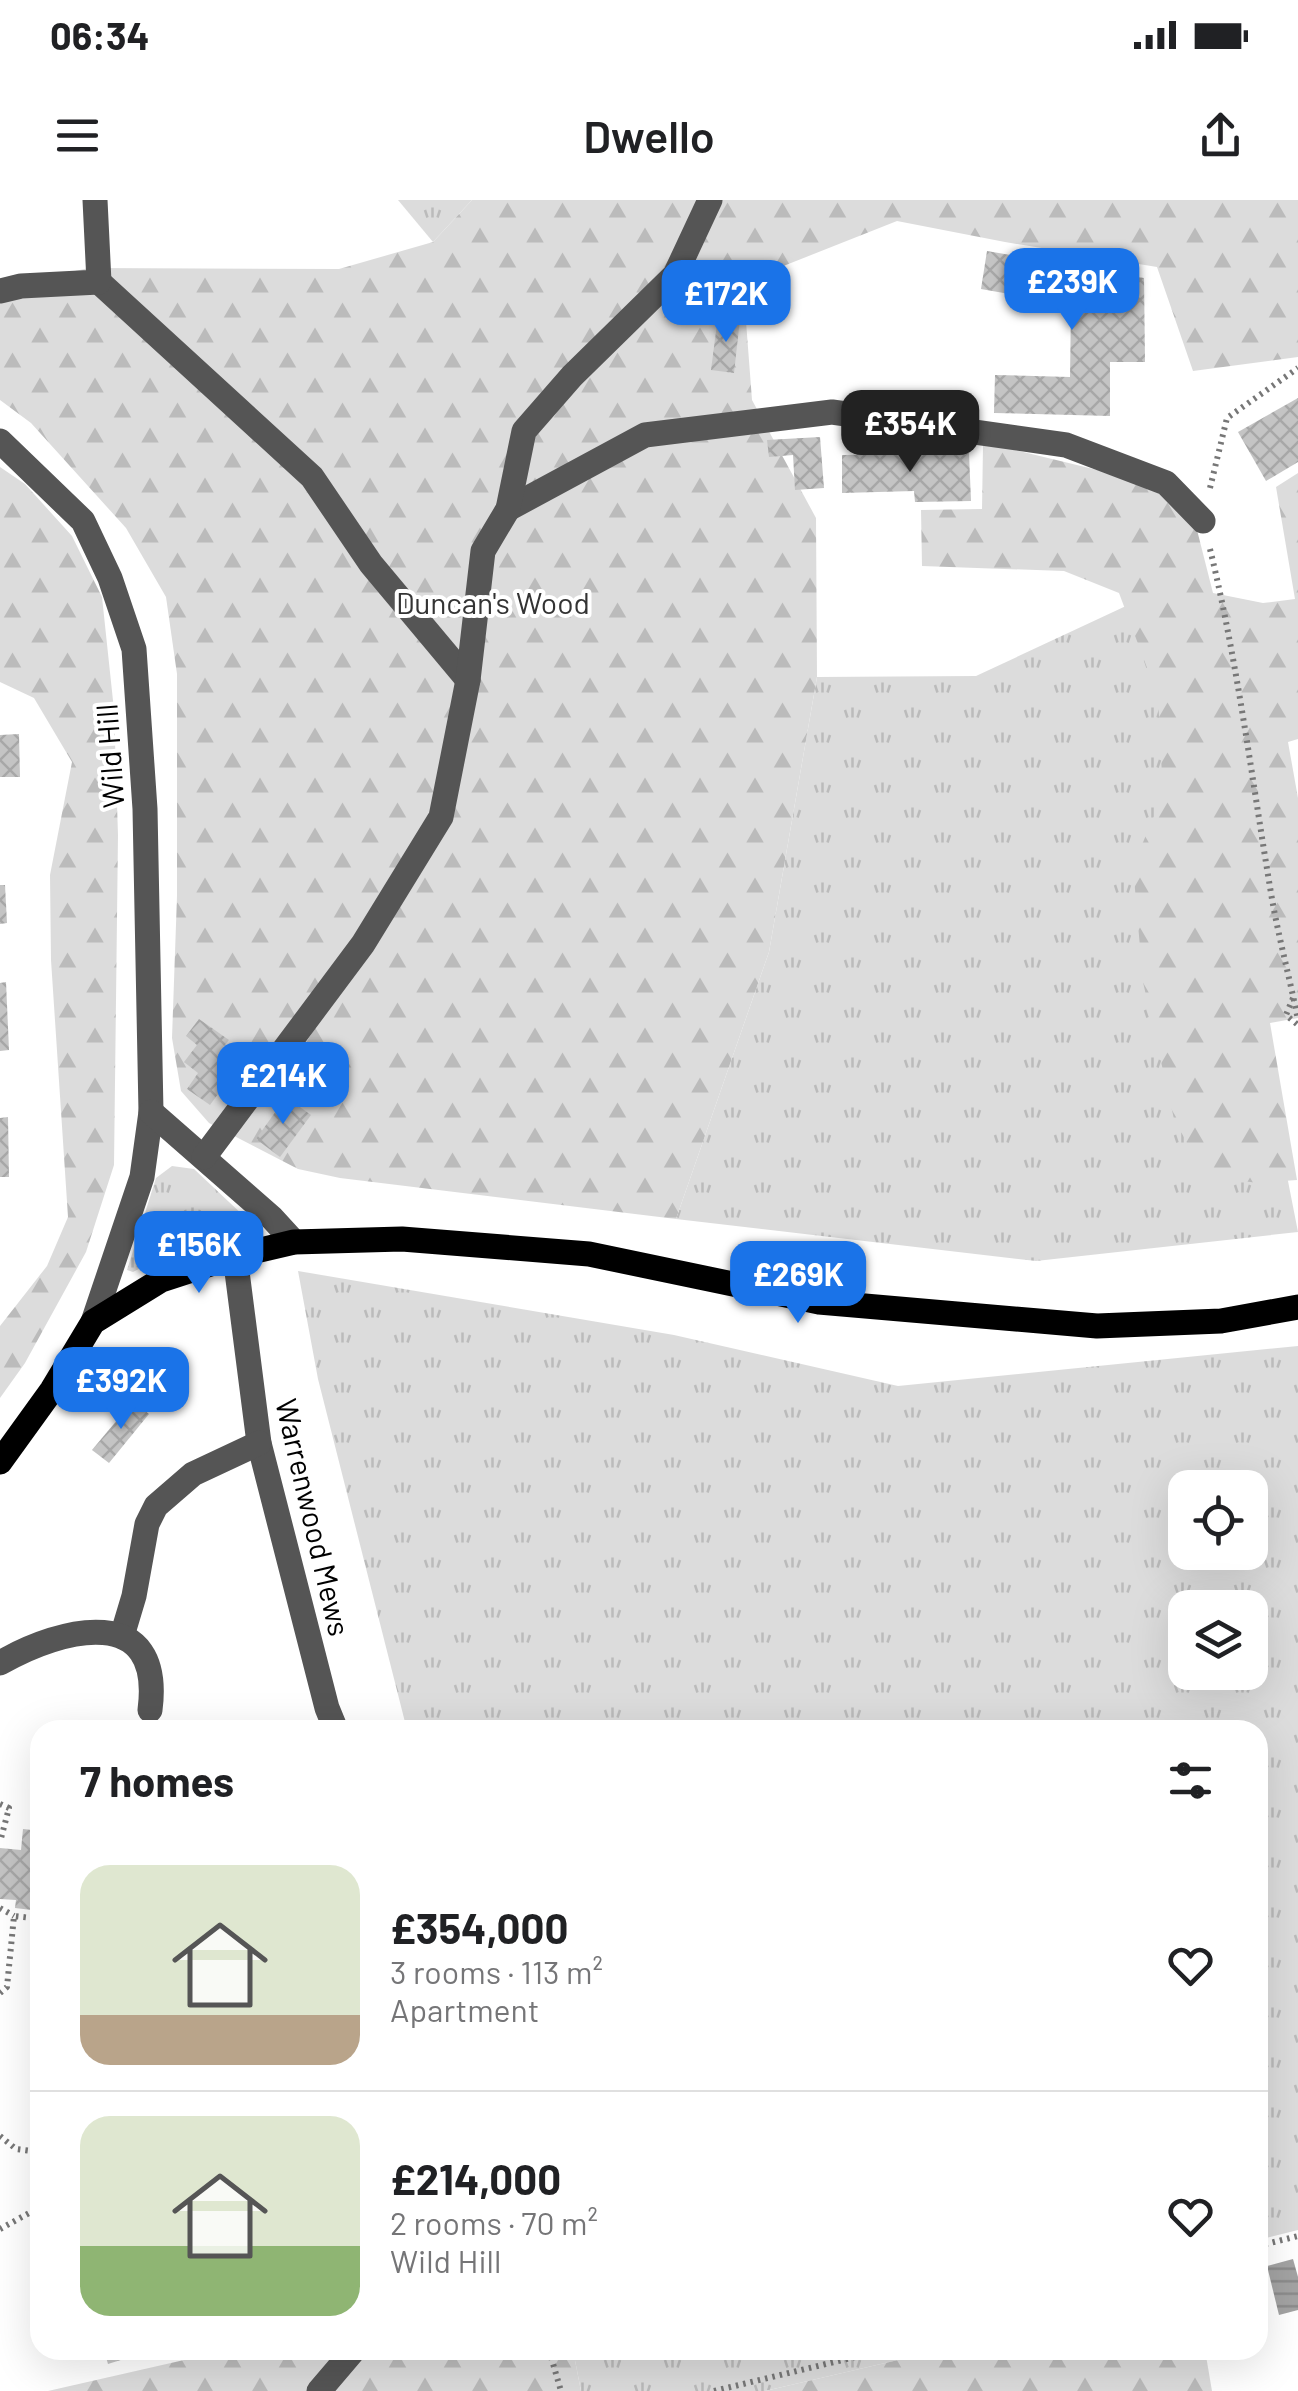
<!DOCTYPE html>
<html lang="en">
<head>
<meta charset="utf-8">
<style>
	body { margin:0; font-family:Barlow,sans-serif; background:#f6f6f6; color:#202124; height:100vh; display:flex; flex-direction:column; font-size:38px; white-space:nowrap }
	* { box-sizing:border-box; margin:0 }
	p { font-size:32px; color:#757577 }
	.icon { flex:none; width:55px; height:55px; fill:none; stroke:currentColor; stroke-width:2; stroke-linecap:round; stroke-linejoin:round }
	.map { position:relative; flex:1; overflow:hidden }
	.panel { position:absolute; left:30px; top:1520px; width:1238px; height:640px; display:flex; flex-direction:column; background:#fff; border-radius:30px; box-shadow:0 10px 40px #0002 }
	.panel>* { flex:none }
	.fabs { position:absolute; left:1168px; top:1270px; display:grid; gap:20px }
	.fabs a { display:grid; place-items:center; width:100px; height:100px; border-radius:20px; background:#fff; box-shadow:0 10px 40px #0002; font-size:50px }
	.price { position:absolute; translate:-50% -85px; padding:0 22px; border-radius:20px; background:#1a73e8; color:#fff; font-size:32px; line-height:65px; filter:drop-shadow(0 2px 5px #0008) }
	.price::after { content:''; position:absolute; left:50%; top:60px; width:30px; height:22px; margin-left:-15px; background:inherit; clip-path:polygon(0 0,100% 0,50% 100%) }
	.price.on { background:#222; color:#fff }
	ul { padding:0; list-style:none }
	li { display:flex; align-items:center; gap:30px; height:250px; padding:0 50px }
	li+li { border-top:2px solid #e0e0e0 }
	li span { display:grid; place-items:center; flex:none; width:280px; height:200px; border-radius:30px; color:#555 }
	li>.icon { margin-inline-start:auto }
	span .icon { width:120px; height:120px; fill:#fffc; stroke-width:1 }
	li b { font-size:42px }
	h2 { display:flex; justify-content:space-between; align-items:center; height:120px; padding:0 50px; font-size:42px }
	.status { display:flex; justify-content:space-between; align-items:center; height:70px; padding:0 50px; background:#fff; direction:ltr }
	.status svg { height:28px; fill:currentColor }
	header { display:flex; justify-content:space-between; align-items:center; height:130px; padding:0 50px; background:#fff; font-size:45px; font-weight:600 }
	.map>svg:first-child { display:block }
</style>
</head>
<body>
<div class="status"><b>06:34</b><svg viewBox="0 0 49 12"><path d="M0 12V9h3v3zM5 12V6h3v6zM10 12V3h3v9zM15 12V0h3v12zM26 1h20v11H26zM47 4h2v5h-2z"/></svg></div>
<header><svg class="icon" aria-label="menu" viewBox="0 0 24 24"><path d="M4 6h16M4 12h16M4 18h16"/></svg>Dwello<svg class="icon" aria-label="share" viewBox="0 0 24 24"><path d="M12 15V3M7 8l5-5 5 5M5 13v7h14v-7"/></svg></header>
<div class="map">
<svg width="1298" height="2191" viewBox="0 0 1298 2191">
	<defs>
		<pattern id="grass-tufts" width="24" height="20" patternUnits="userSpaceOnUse" patternTransform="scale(2.5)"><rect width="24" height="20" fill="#dcdcdc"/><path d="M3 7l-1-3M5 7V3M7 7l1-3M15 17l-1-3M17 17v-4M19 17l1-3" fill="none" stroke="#bbb"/></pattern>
		<pattern id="forest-firs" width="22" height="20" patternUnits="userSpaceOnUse" patternTransform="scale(2.5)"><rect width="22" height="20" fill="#dcdcdc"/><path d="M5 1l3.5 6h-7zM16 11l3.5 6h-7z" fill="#bbb"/></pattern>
		<pattern id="water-rules" width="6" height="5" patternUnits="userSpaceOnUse" patternTransform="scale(2.5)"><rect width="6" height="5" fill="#a3a3a3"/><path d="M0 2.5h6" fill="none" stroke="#8b8b8b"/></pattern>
		<pattern id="building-cross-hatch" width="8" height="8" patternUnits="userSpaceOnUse" patternTransform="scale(2.5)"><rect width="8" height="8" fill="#c4c4c4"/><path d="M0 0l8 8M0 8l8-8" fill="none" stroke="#a7a7a7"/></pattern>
	</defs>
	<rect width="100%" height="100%" fill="#fff"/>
	<g fill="url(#grass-tufts)" fill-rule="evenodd">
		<polygon points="398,0 472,0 433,42"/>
		<polygon points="1171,385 1298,1032 1036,1061 676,1019 769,752 817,477 976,476"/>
		<polygon points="172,966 194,969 246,1018 243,1026 187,1044 133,1072 127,1070 156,978"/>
		<path d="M298,1071L674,1135L898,1186L1298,1146V2030L1258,2040V1530H407L318,1179ZM1185,1288H1250V1352H1185ZM1185,1408H1250V1472H1185Z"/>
		<polygon points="573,2150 941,2150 765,2191 581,2191"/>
	</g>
	<g fill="url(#forest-firs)">
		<polygon points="472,0 1298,0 1298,157 1193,171 1157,67 1005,42 897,21 743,82 752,200 816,318 817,477 769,752 676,1019 340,978 298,969 209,923 181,891 172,838 177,696 177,474 166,397 126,328 31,223 0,200 0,87 89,68 339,69 433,42"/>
		<polygon points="983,246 999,246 1151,283 1196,326 1213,393 1263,403 1295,399 1276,287 1298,273 1298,539 1288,542 1298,598 1298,818 1270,823 1297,980 1258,983 1205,976 1174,919 1143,782 1133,666 1163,595 1158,497 1119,393 1064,371 922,366 921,310 982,309"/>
		<polygon points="0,267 25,284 72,336 102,397 114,510 118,635 114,965 86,1052 25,1163 0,1198 0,1126 47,1066 68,1017 51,760 50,675 72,562 34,498 0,482"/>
		<polygon points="228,2150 573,2150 581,2191 48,2191"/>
		<polygon points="941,2150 1205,2150 1212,2191 765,2191"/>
	</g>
	<polygon fill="url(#water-rules)" points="1293,2059 1298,2077 1298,2110 1279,2115 1267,2066"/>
	<g fill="url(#building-cross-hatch)">
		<polygon points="987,51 1144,78 1145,162 1110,162 1110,216 994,213 995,175 1070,177 1071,105 981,89"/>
		<polygon points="718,116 740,119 734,173 711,170"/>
		<polygon points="1298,198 1298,262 1266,281 1238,232"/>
		<polygon points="820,237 824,288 795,290 793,255 769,257 767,240"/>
		<polygon points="969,253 971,301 915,302 914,291 842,293 842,255"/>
		<polygon points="19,534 20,577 0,577 0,535"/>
		<polygon points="0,685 5,685 7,723 0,724"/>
		<polygon points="6,782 9,850 0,851 0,783"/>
		<polygon points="199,819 229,840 221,850 240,864 210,905 187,889 198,873 184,862 197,845 186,836"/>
		<polygon points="286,897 311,915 280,957 256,939"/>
		<polygon points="8,917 9,977 0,977 0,918"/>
		<polygon points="133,1201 149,1214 109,1263 92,1250"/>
		<polygon points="23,1629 40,1631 40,1711 15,1708 16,1700 0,1699 0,1648 21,1650"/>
		<polygon points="104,2150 149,2150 149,2151 108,2164"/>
	</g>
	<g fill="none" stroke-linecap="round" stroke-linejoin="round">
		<g stroke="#777" stroke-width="6" stroke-dasharray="2.5 5" stroke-linecap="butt">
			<polyline points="1210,288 1227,218 1298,168"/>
			<path d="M1210,349C1238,464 1252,581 1272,699C1279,739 1290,779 1298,820"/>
			<polyline points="1293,798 1286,815 1298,825"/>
			<polyline points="0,1604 9,1608 0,1642"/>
			<polyline points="0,1708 14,1716"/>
			<polyline points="0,1793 7,1787 14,1716 40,1719"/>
			<polyline points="0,1936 16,1949 40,1952"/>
			<polyline points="0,2029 40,2007"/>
			<polyline points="1258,2046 1298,2036"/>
			<polyline points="549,2150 561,2191"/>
			<polyline points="714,2191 884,2150"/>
		</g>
		<g stroke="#555" stroke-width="25">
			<polyline points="99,82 312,277 371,364 468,480"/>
			<polyline points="0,91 21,86 99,82 95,0"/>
			<polyline points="0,241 83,321 110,378 134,449 145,609 151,912 142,977 93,1122"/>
			<polyline points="508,309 645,235 832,212 1066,245 1166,283 1203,321"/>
			<polyline points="151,912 272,1018 294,1042"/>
			<polyline points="204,957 363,744 441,617 468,480 483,351 508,309 524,231 572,176 675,75 710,0"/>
			<polyline points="235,1056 259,1243 327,1508 336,1530"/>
			<polyline points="122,1436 134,1396 147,1324 156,1306 193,1274 259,1243"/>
			<path d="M0,1463C62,1427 164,1402 150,1510"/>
			<polyline points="319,2191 354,2150"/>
		</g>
		<polyline stroke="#000" stroke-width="25" points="0,1262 52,1190 93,1122 161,1080 235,1056 294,1042 402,1039 589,1054 819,1102 1097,1126 1221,1121 1298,1107"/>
	</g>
	<g text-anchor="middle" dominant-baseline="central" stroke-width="8" stroke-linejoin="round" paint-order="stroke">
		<g font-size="30" fill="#333" stroke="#fff">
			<text x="493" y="402">Duncan's Wood</text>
		</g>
		<g font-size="30" fill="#000" stroke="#fff">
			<text transform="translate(109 556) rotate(-94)">Wild Hill</text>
			<text transform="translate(314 1317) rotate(77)">Warrenwood Mews</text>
		</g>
	</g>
</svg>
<div class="fabs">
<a><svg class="icon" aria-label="locate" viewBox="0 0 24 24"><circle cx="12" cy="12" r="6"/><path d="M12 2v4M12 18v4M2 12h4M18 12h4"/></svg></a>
<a><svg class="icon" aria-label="layers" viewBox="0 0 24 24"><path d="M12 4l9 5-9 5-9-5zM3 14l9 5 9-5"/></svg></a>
</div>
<b class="price" style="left:1072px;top:133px">£239K</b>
<b class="price" style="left:726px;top:145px">£172K</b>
<b class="price on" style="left:910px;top:275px">£354K</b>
<b class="price" style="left:283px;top:927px">£214K</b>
<b class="price" style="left:199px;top:1096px">£156K</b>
<b class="price" style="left:798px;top:1126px">£269K</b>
<b class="price" style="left:121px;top:1232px">£392K</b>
<section class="panel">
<h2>7 homes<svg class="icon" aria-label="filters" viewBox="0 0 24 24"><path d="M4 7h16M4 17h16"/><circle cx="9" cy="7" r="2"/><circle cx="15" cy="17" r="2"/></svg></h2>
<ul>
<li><span style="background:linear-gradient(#dfe7d0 75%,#b9a48a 0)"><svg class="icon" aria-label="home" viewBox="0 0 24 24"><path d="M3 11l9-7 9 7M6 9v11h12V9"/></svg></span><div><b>£354,000</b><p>3 rooms · 113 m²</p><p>Apartment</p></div><svg class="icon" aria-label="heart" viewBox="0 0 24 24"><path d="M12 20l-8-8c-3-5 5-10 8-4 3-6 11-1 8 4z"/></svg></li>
<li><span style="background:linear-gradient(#dfe7d0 65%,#8fb573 0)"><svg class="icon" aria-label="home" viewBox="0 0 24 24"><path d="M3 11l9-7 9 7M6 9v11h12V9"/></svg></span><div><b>£214,000</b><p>2 rooms · 70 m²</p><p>Wild Hill</p></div><svg class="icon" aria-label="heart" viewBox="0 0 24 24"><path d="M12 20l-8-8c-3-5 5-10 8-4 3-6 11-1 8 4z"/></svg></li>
</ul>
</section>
</div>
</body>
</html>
